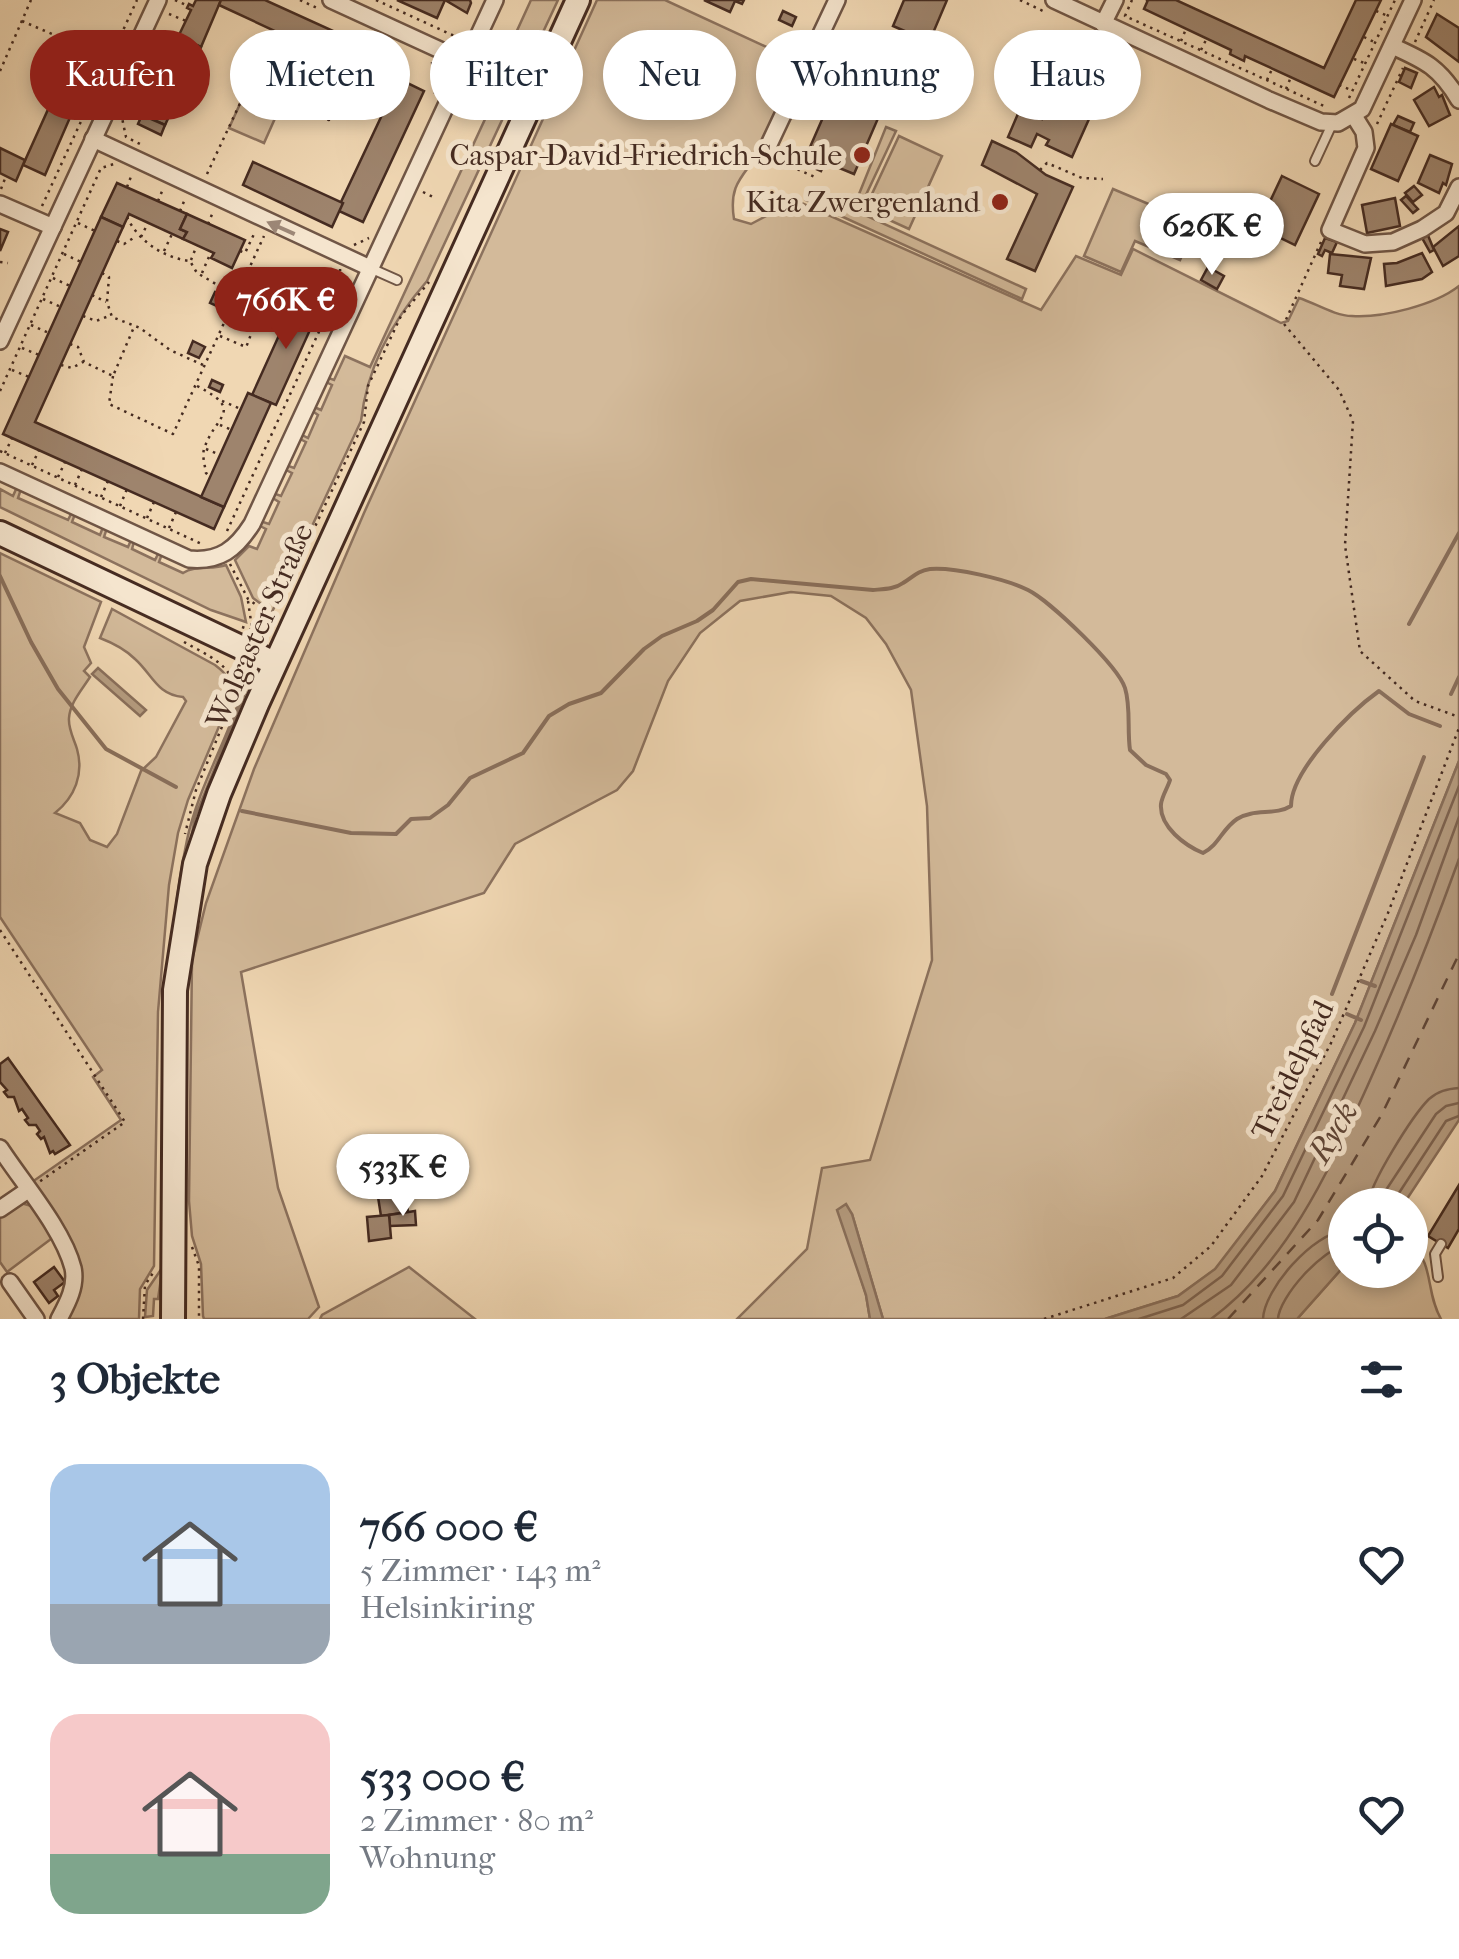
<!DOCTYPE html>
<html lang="de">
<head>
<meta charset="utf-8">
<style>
	body { margin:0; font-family:"IM FELL French Canon",serif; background:#f6f6f7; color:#1f2937; height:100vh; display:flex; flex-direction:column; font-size:38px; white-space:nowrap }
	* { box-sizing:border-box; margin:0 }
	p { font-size:32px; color:#747a83 }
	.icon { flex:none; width:55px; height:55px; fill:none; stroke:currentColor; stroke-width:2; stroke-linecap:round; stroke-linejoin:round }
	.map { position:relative; height:1319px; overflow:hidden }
	.drawer { display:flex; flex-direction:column; background:#fff; flex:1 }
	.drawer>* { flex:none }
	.banner { position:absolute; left:30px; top:30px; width:1400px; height:90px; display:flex; gap:20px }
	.fabs { position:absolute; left:1328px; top:1188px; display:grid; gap:20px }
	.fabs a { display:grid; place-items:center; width:100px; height:100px; border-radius:50%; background:#fff; box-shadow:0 5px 15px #0003; font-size:50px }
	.price { position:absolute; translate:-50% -85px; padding:0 22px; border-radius:35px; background:#fff; color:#222; font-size:32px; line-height:65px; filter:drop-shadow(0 2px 5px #0008) }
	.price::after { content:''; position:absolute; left:50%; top:60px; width:30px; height:22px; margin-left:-15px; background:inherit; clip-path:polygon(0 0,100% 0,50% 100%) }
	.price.active { background:#8f2418; color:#fff }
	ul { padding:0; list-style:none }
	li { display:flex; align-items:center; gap:30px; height:250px; padding:0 50px }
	li span { display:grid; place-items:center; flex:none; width:280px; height:200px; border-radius:30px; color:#555 }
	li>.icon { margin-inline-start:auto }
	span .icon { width:120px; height:120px; fill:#fffc; stroke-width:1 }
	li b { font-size:42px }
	h2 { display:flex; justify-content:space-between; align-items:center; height:120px; padding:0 50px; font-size:42px }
	.pill { padding:0 35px; border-radius:45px; background:#fff; box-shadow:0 5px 15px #0003; font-size:35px; line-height:90px }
	.pill.active { background:#8f2418; color:#fff }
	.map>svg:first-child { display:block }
</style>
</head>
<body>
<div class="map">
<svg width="1459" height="1319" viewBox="0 0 1459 1319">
	<rect width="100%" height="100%" fill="#f0d7b3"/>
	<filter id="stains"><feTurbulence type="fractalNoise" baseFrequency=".002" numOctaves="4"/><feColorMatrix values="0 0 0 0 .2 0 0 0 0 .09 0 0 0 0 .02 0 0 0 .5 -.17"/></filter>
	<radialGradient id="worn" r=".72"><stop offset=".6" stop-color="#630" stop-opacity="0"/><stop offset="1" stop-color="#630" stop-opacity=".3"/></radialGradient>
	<g fill="#d3ba9a" stroke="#8c725e" stroke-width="2.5">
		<path d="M531,0H558L427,281C392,321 367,367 361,421L272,612L253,598L235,560L249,546L257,549L266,529L258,525L260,521L269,524L279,502L271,497L273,493L281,496L292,473L284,469L286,465L294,468L306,442L298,438L300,434L308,438L318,415L311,410L312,406L321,410L332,385L324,381L326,377L334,380L345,356L370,367L486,117L456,103L469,72L494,81Z"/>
		<path d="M597,0H665L801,63C788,92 777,123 761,149C745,176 728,182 734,219L751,224L768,215L779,193L1041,310L1076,256L1121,275L1133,249L1281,323L1288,321L1299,298C1315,303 1335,316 1352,316C1383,318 1435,305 1459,286V761L1355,1023L1275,1191L1216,1269L1178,1296L1105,1319H883L852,1214L841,1215L866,1295L870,1319H737L807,1249L822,1168L870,1160L932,960L927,806L911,690L886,644L866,618L831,596L791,592L740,601L700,633L668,681L633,771L617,790L515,844L484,893L241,972L278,1188L319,1307L308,1319H204L203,1316L201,1264L192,1236L189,1201L192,960L206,903L254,769L364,513Z"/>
		<polygon points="250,82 284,98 264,143 229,128"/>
		<polygon points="886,127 896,131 858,212 1026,289 1022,299 806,200 810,190 853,209"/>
		<polygon points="899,136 942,156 909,229 865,209"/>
		<polygon points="1113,189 1196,224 1180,260 1135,241 1121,272 1084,256"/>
		<path d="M17,487L21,489L18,498L68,520L72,512L75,514L72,522L100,535L103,527L107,528L104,537L128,547L131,540L134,542L132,549L155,560L159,552L162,554L159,562L183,573C195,565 212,570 226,565L241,597L246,622L211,610L0,507V489L13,496Z"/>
		<path d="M0,553L101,602L84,647L91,663L84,671L90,677C81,691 70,703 69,718C68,729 74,739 77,749C84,774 75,797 55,813L80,823L90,840L107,847L117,834L141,771L156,757L186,701L183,697C157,695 152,674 135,659C125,649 113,643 100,638L112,609L215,665C227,674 234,683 231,698L188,800L178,833L169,885L158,1012L154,1266L140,1289L139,1319H68C100,1262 62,1230 32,1182L121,1120L93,1077L102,1070L0,917Z"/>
		<path d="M242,668L247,680L246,691L195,817L174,934L165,1251L158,1299H154L153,1316L145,1317L147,1290L162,1268C165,1126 158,980 187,840C197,792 222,750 238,704C242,691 235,680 242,668Z"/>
		<polygon points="21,1203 35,1207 55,1236 7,1272 0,1262 0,1217"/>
		<path d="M1410,1242C1435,1265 1425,1291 1441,1319H1297L1345,1265V1270H1410Z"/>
		<polygon points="409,1267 475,1319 320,1319 322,1315"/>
	</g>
	<g fill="#b69d81" stroke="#896f5b" stroke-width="2.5">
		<polygon points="98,668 146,710 140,716 92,674"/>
		<polygon points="1459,761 1459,1120 1403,1205 1345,1205 1345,1265 1297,1319 1105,1319 1178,1296 1215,1269 1275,1191 1355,1023"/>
		<polygon points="846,1204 852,1214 883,1319 870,1319 866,1295 837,1210"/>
	</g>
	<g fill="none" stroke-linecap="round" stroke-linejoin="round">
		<g stroke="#7e6451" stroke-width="2.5">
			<path d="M1368,1205C1369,1184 1413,1115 1429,1099C1438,1091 1447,1089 1459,1088"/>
			<polyline points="1383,1205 1386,1190 1436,1114 1446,1106 1459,1103"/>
			<polyline points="1395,1205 1397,1196 1446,1121 1459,1116"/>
			<polyline points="1139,1319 1183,1305 1222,1276 1283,1196 1364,1027 1459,786"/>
			<polyline points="1181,1319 1231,1285 1294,1202 1375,1031 1416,935 1459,817"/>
			<path d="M1211,1319C1288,1262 1328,1172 1367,1087C1401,1012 1431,936 1459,859"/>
			<path d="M1263,1319C1264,1289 1314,1232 1345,1231"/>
			<path d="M1278,1319C1279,1297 1323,1248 1345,1246"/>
		</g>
		<g stroke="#896f5b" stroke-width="4">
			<polyline points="0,576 31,642 58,689 106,749 176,787"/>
			<polyline points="1409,624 1459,533"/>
			<polyline points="1451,694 1459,677"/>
			<path d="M242,811L351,833L396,834L411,819L430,818L448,805L470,778L523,753L549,716L569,704L601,693L644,649L662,636L697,621L713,610L738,582L751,579L873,590C884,589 895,589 903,583C913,577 917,571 930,569C954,567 1006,579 1028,590C1050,601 1118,666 1125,688C1131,707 1127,730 1130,750L1146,765L1166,774L1170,780C1168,787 1162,796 1161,804C1159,827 1186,846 1203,853C1219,845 1222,829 1237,819C1254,808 1275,816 1291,806C1291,770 1351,711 1379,691L1409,714L1440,726"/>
			<polyline points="1361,981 1375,986"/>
			<polyline points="1332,994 1424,757"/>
			<polyline points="1347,1014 1361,1020"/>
		</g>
		<polyline stroke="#614839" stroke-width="2.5" stroke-dasharray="12 10" stroke-linecap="butt" points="1228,1319 1318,1220 1382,1114 1459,954"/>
	</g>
	<g fill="#9e846d" stroke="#452b21" stroke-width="2.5">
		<polygon points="196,0 221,0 201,47 178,37 191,10 187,8 189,4 193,6"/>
		<polygon points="221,0 265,0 406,64 395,87 219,5"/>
		<polygon points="397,0 445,0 437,18"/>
		<polygon points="445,0 470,0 471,3 467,13"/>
		<polygon points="704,0 744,0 742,4 735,1 730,12"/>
		<polygon points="904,0 947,0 933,33 953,42 924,108 889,93 914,35 893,26"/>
		<polygon points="1176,0 1324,68 1356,0 1381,0 1334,97 1245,56 1244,61 1230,54 1231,50 1144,9 1148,0"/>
		<polygon points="783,11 796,17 792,26 779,20"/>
		<polygon points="1437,14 1459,28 1459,62 1426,37"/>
		<polygon points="178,37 201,47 165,125 142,115"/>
		<polygon points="1040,68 1062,78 1056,91 1068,96 1071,89 1097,101 1072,157 1046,145 1049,140 1037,134 1031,147 1008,137 1020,109 1042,119 1049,103 1029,94"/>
		<polygon points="1405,68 1417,73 1411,88 1399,82"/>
		<polygon points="64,74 85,83 45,175 23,165"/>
		<polygon points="399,79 424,91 363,222 339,211 341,202"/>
		<polygon points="1434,87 1439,97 1442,95 1450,115 1429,126 1414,100"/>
		<polygon points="853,105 879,116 854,174 825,162 821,171 803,163 828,106 849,116"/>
		<polygon points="142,115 165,125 161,135 138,124"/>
		<polygon points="1398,116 1414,123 1410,132 1393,125"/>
		<polygon points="1391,124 1418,136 1398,181 1371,169"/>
		<polygon points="992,141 1016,152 1046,175 1073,187 1035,271 1007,259 1037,194 982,165"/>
		<polygon points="0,148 25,160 16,181 0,173"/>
		<polygon points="1430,155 1452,164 1446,185 1443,183 1439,193 1418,183"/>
		<polygon points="253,162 343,203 332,227 243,185"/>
		<polygon points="1282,176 1319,194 1295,245 1258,227"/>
		<polygon points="117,183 187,214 180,229 187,232 183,239 129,214 123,227 101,217"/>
		<polygon points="1414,186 1422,195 1413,202 1405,193"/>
		<polygon points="1406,196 1418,209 1413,213 1401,200"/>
		<polygon points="1395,198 1400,226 1367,233 1362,205"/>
		<polygon points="1240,203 1249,207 1244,219 1235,215"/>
		<polygon points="187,214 245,240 232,268 211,258 214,253 183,239 187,232 180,229"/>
		<polygon points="101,217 123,227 35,422 224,507 214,529 3,434"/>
		<polygon points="1234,217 1239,220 1233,234 1227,231"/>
		<polygon points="1459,226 1459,256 1443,266 1433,247"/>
		<polygon points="0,229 8,232 0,251"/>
		<polygon points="1427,233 1434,250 1430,252 1421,236"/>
		<polygon points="1325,238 1337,242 1332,253 1325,250 1322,256 1318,254"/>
		<polygon points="1422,253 1432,272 1422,279 1386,286 1384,264 1397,263"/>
		<polygon points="1330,254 1371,258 1364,289 1340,286 1342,275 1328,273"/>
		<polygon points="1208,267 1224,276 1217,289 1201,280"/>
		<polygon points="215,292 227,297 221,308 210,303"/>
		<polygon points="295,300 319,310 276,405 252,395"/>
		<polygon points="193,341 205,347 199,358 188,353"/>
		<polygon points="212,380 223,385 220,392 209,387"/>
		<polygon points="248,393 271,403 224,507 201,497"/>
		<polygon points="8,1058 70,1145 55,1154 53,1151 50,1153 44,1137 41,1139 37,1134 40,1131 36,1125 29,1125 25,1120 28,1118 22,1109 19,1111 14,1097 8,1097 4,1092 7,1090 0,1082 0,1064"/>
		<polygon points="374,1168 376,1184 359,1186 357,1170"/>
		<polygon points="403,1180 408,1212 381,1216 376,1184"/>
		<polygon points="1459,1185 1459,1229 1448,1248 1428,1236"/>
		<polygon points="415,1211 416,1225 390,1226 389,1215"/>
		<polygon points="389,1215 391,1238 369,1241 367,1217"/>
		<polygon points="54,1267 65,1282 54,1290 58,1296 49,1303 34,1282"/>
	</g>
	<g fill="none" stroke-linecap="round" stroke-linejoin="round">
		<g stroke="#705646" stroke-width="12">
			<g id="service">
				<polyline points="467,62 485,70"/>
				<polyline points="1315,161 1333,122"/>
				<polyline points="370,268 397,280"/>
				<polyline points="1438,1277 1435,1254 1441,1244"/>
			</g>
		</g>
		<g stroke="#705646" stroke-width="20">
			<g id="minor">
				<polyline points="331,0 464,61"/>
				<polyline points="1054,0 1269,100 1321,122 1338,123 1362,109 1413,0"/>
				<polyline points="1103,24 1115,0"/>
				<path d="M1392,46C1426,61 1440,68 1459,100"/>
				<polyline points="1354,116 1364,132 1366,148 1330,230 1365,244 1393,242 1422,229 1446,213 1459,187"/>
				<polyline points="93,139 370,268"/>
				<polyline points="764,155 837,0"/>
				<polyline points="0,204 53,227"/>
				<polyline points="0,341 158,0"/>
				<path d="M0,472L189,559C220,562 236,549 252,524L495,0"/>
				<path d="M0,1148C22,1182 63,1229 73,1268C77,1286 67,1304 59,1319"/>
				<polyline points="0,1209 28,1190"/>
				<polyline points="10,1282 36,1319"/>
			</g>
		</g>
		<g stroke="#452b21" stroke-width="28">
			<g id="secondary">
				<polyline points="0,533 274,663"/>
				<polyline points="173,1319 175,990 195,864 219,794 257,704 578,0"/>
			</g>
		</g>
		<g stroke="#452b21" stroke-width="2.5" stroke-dasharray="2.5 5" stroke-linecap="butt">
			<polyline points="175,0 188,6"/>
			<polyline points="300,0 317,8"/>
			<polyline points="376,0 461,39"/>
			<polyline points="1020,0 1045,12"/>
			<polyline points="1132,0 1125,16 1324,106"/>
			<polyline points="1146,0 1148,1"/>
			<polyline points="1376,11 1388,16"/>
			<polyline points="169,14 186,21"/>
			<polyline points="22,21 107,58"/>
			<polyline points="1364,37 1374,42"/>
			<polyline points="157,39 174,47"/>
			<polyline points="1181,41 1186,29"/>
			<polyline points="1415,42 1434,0"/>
			<polyline points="1201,50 1207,38"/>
			<polyline points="1354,59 1364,63"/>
			<polyline points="432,62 435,94"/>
			<polyline points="143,70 160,78"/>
			<polyline points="0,71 31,0"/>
			<polyline points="1267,80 1272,69"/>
			<polyline points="1339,85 1351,90"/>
			<polyline points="1286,89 1291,77"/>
			<polyline points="132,92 149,100"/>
			<polyline points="1349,98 1395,0"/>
			<polyline points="121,113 126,137 142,145"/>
			<polyline points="1377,124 1403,68"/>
			<polyline points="777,160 817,178"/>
			<polyline points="1040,170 1047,163 1082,178 1103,179"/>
			<polyline points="207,174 250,82 329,120 369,96"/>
			<polyline points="127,187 132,174"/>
			<polyline points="1,189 6,176"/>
			<polyline points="423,192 435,198"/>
			<polyline points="158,201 163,189"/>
			<polyline points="42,206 137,0"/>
			<polyline points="180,211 185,199"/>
			<path d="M127,217C138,241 164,258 190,261L197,273L235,295"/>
			<polyline points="78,223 95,231"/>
			<polyline points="208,224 213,212"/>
			<polyline points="141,237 148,223"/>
			<polyline points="117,241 124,244 135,237"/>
			<polyline points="1321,242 1284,324 1339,390 1353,421 1345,545 1360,651 1415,701 1459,717"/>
			<polyline points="354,245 369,238"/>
			<polyline points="164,251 172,234"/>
			<polyline points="240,251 245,253 255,232"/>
			<polyline points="64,254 81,262"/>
			<polyline points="191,260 197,245"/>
			<polyline points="0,262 8,263"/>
			<polyline points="102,273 109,277 107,302 112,317 140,328 170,350 203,365"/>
			<polyline points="202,273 211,252"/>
			<polyline points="53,278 70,286"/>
			<polyline points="92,295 106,302"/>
			<polyline points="43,299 61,307"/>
			<polyline points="83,316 96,321 109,316"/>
			<polyline points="31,325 49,333"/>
			<path d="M220,336L246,347C257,324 256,289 283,279L331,300"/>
			<polyline points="70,344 78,347 84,362 113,376 134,327"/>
			<polyline points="22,348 39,355"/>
			<polyline points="61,365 72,368 83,362"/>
			<polyline points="12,370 29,377"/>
			<polyline points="113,376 109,404 173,434 264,236"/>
			<path d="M197,386C246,411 215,415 204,449C202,457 205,465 206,473L210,477"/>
			<polyline points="0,391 101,168 114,164"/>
			<polyline points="222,401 241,409"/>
			<polyline points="220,425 232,430"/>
			<polyline points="206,449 220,455"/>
			<polyline points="0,451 204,545"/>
			<polyline points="5,453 12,438"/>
			<polyline points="32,465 39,450"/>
			<polyline points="58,477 65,462"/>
			<polyline points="75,485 82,469"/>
			<polyline points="101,497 108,481"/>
			<polyline points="120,506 127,489"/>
			<polyline points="147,518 154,502"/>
			<polyline points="169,528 176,512"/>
			<polyline points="227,531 341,284 340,269"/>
			<polyline points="230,564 248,599 270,615"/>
			<polyline points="248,601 252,628"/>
			<polyline points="242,627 252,630 275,612 364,422 368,386 401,316 429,282"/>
			<path d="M184,642C207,655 236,666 235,695L196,790L185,834"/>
			<polyline points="0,930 125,1122 39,1182"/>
			<polyline points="192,1247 199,1266 199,1319"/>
			<polyline points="143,1319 145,1285 153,1273"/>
			<polyline points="1044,1319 1173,1278 1211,1246 1262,1176 1331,1043 1388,913 1459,728"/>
		</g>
		<use href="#service" stroke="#f5e5ce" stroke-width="8"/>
		<use href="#minor" stroke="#f5e5ce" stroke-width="15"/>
		<use href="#secondary" stroke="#f5e5ce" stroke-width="22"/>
	</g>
	<defs><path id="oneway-solid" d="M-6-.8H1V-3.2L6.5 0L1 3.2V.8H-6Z" transform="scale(2.5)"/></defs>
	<use fill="#9d8878" href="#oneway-solid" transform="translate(281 228) rotate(-156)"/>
	<g fill="#8f2418" stroke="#f5e5ce" stroke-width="4">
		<circle cx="862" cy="155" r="10"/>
		<circle cx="1000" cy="202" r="10"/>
	</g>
	<g text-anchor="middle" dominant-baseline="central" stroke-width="10" stroke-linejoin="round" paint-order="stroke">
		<g font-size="30" fill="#452b21" stroke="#f5e5ce" text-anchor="end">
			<text x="842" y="155">Caspar-David-Friedrich-Schule</text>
			<text x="980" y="202">Kita Zwergenland</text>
		</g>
		<g font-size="30" fill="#452b21" stroke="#f5e5ce">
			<text transform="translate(260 626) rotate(-66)">Wolgaster Straße</text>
			<text transform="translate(1293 1070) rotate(-64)">Treidelpfad</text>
		</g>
		<g font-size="32" font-style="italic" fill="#614839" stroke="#f5e5ce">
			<text transform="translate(1333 1132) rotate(-59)">Ryck</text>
		</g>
	</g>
	<rect width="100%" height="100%" filter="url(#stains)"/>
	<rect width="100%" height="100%" fill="url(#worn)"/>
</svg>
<div class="fabs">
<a><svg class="icon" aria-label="locate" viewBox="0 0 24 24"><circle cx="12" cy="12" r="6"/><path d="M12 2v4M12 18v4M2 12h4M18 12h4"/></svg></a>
</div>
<b class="price" style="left:1212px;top:278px">626K €</b>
<b class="price active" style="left:286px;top:352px">766K €</b>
<b class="price" style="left:403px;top:1219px">533K €</b>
<div class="banner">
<a class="pill active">Kaufen</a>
<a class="pill">Mieten</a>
<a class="pill">Filter</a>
<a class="pill">Neu</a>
<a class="pill">Wohnung</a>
<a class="pill">Haus</a>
</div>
</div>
<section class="drawer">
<h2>3 Objekte<svg class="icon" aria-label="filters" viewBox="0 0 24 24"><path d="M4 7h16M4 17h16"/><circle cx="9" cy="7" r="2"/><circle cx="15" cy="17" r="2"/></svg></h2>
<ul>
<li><span style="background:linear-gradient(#a9c7e8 70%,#9aa5b1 0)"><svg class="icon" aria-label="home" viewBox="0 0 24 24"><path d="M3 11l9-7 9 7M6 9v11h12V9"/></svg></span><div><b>766 000 €</b><p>5 Zimmer · 143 m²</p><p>Helsinkiring</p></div><svg class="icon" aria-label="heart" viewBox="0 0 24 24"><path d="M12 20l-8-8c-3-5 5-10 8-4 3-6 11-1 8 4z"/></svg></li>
<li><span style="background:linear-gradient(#f6c9c9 70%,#7fa58c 0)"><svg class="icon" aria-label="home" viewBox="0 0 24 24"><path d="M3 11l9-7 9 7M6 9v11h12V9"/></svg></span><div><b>533 000 €</b><p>2 Zimmer · 80 m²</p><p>Wohnung</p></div><svg class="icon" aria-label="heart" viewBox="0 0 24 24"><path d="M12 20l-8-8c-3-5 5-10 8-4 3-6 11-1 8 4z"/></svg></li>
</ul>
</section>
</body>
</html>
